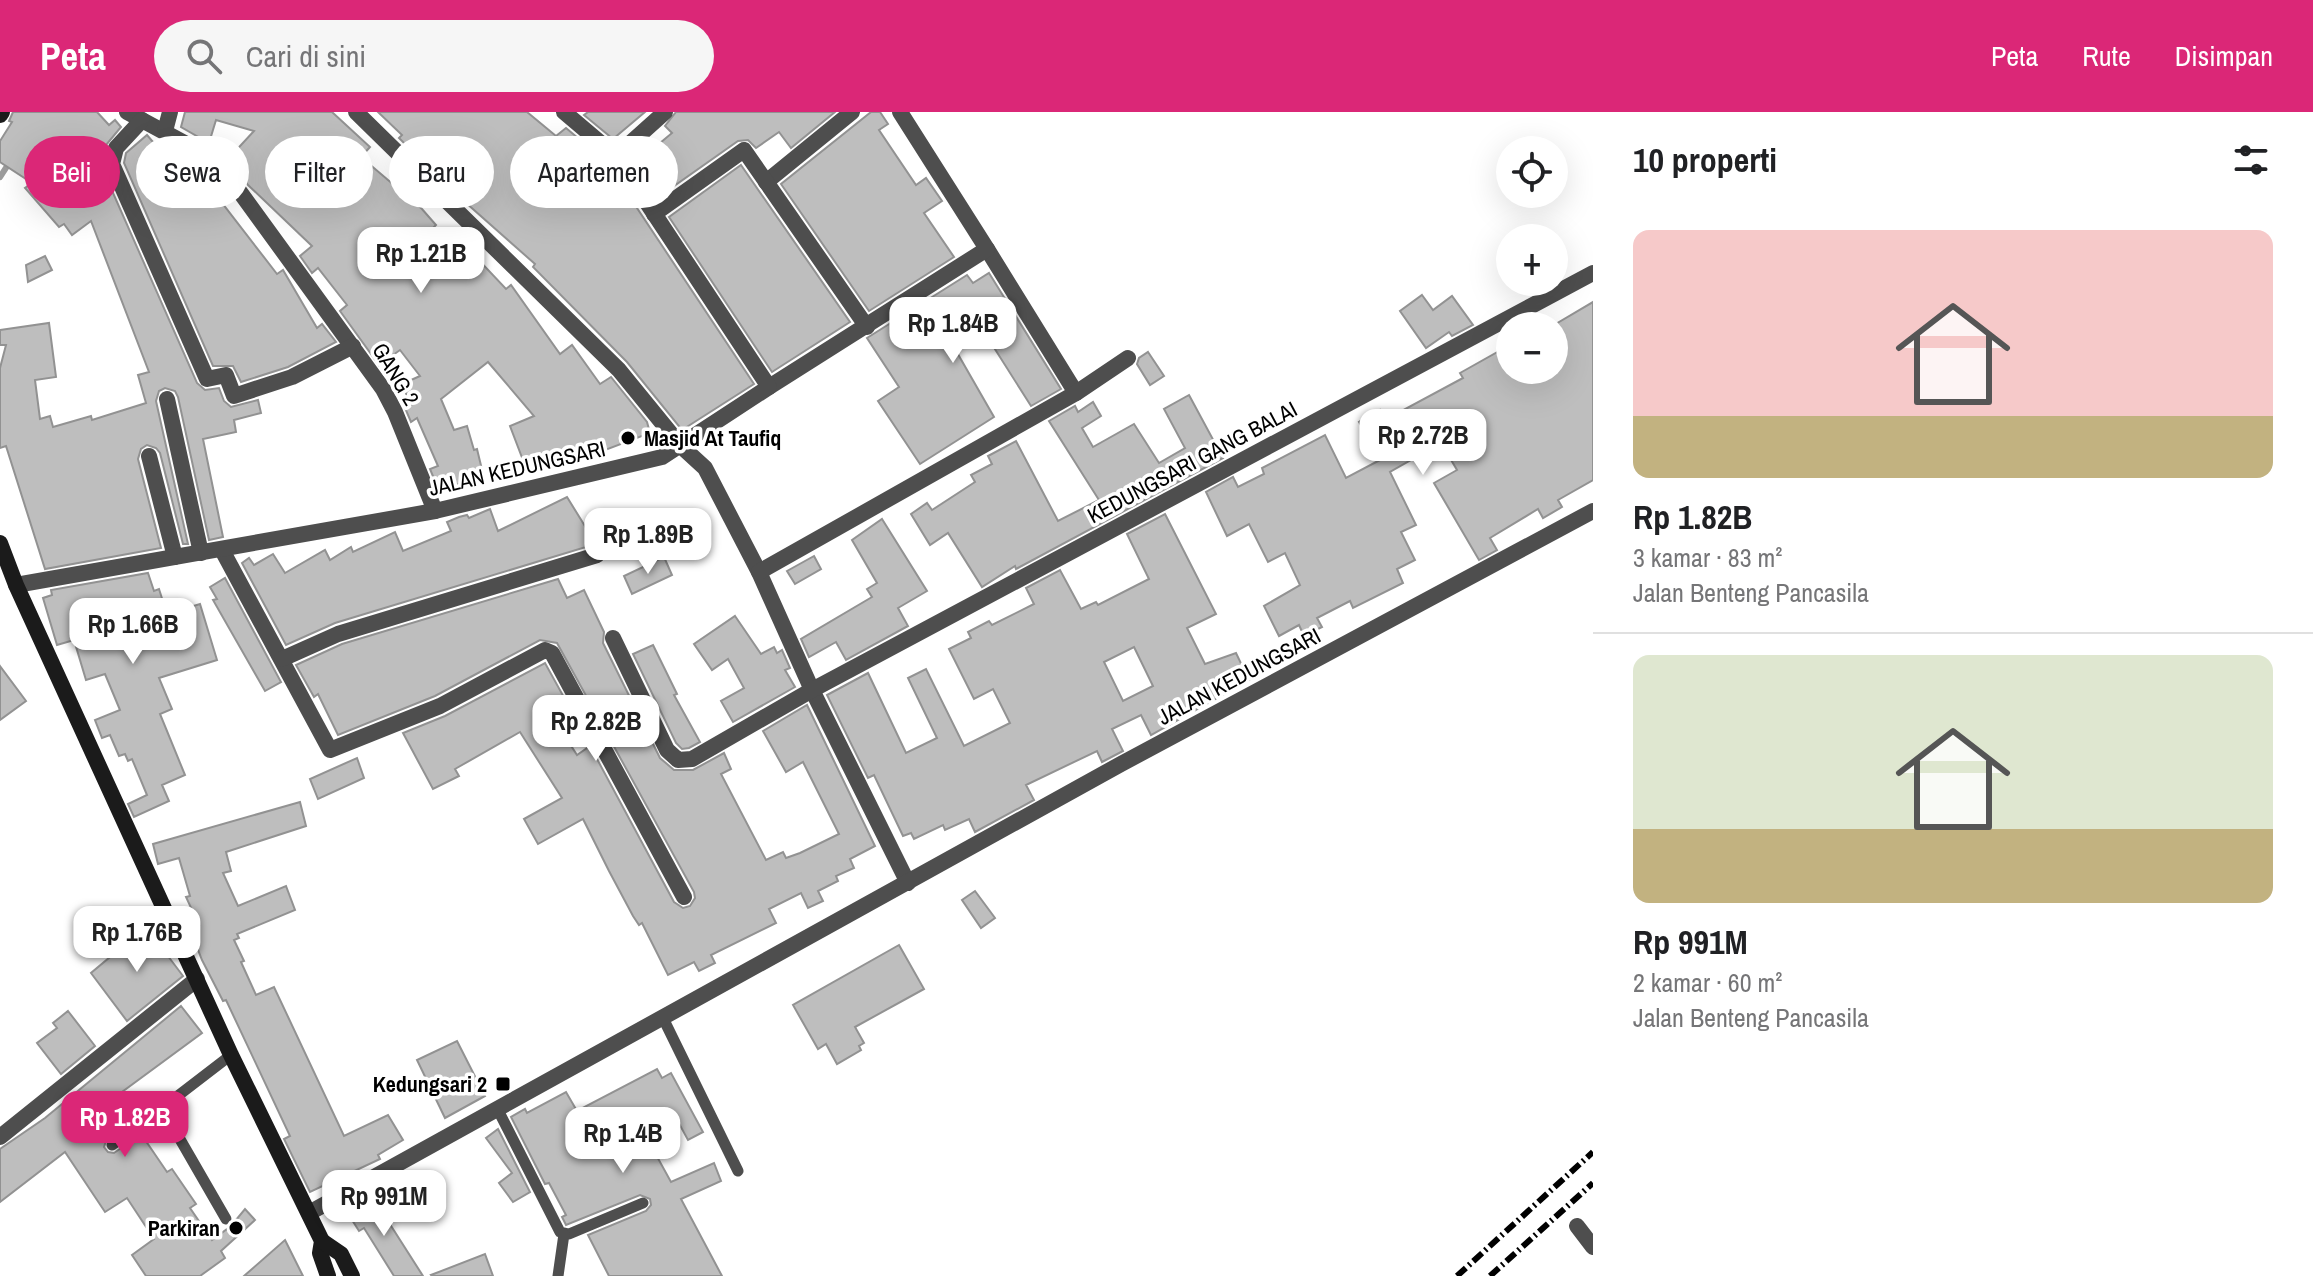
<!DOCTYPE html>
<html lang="id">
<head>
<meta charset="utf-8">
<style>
	body { margin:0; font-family:"Archivo Narrow",sans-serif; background:#f6f6f6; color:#202124; height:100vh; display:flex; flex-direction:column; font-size:30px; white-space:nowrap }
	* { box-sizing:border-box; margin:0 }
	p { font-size:26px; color:#757577 }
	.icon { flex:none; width:44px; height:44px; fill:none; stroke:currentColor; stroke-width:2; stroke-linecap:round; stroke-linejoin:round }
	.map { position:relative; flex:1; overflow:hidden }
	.side { display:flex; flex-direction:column; background:#fff; width:720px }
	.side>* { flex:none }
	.banner { position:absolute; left:24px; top:24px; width:760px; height:72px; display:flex; gap:16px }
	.fabs { position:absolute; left:1496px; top:24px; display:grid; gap:16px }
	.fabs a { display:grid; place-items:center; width:72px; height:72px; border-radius:50%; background:#fff; box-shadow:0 8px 32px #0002; font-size:40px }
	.price { position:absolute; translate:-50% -68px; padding:0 18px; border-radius:16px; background:#fff; color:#222; font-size:26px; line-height:52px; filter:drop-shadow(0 2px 4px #0008) }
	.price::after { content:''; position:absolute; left:50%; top:48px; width:24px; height:18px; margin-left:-12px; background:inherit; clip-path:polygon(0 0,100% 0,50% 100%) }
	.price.on { background:#db2777; color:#fff }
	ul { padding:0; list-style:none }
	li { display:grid; align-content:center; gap:16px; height:424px; padding:0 40px }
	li+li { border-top:2px solid #e0e0e0 }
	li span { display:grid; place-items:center; height:248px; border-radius:16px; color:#555 }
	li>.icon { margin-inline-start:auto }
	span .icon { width:144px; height:144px; fill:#fffc; stroke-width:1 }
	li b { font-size:34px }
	h2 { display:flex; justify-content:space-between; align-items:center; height:96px; padding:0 40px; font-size:34px }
	.chip { padding:0 28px; border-radius:36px; background:#fff; box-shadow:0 8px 32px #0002; font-size:28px; line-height:72px }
	.chip.on { background:#db2777; color:#fff }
	header { display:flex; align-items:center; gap:48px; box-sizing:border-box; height:112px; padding:0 40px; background:#db2777; color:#fff }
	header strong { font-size:38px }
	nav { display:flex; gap:44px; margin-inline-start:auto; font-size:28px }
	.search { width:560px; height:72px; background:#f6f6f6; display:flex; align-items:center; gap:20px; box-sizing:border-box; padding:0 28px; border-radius:44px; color:#757577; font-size:30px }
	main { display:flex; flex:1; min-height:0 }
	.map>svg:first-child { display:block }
</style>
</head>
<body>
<header>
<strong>Peta</strong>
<div class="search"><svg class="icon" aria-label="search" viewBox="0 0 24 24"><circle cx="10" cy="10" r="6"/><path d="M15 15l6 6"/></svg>Cari di sini</div>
<nav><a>Peta</a><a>Rute</a><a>Disimpan</a></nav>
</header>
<main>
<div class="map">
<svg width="1593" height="1164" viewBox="0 0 1593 1164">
	<rect width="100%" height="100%" fill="#fff"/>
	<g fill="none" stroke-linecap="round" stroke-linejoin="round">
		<polyline stroke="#9c9c9c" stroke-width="6" points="0,65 11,48"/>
	</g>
	<g fill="#bebebe" stroke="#929292" stroke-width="2" fill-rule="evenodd">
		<polygon points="13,0 97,0 109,13 115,8 121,15 106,33 102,56 197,271 205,278 219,276 224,289 231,295 258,288 261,301 234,308 236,320 203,327 223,425 209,428 178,285 175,279 165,276 159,279 156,289 188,432 183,432 160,341 156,336 147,333 141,337 138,347 161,436 45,457 6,334 0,336 0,256 6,233 0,233 0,218 49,211 56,265 35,268 40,307 50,304 53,315 91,304 92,308 146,291 138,263 149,260 91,109 72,123 64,112 59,115 25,76 32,71 0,50 0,29 12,10 9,9"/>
		<polygon points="185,0 332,0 370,35 361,45 422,97 436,113 433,116 465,152 474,143 506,177 511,173 560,242 572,233 600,272 611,265 647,310 650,321 571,351 568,343 554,349 553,345 526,356 510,314 534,304 488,250 441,287 454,318 467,314 474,338 477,337 485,370 469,374 468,369 439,379 430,357 438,354 417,306 411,310 405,296 411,293 402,272 420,264 400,238 379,253 340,199 347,193 318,156 312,161 300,144 312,134 248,73 228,47 254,19 216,8 209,31 181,15"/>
		<polygon points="378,0 527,0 556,24 566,16 597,42 590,48 609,72 617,66 754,272 682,318 627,250 533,155 535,152 448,75 399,26 402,23"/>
		<polygon points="588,0 645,0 613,27 584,3"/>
		<polygon points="676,0 835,0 791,36 779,20 756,36 748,28 738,29 657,86 635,52 672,21 665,14"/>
		<polygon points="871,0 880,0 888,12 879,18 916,73 926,66 942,89 924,101 954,145 869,199 781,72"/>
		<polygon points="147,23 170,50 175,38 198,69 192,89 204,76 208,81 212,78 277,162 283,158 317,216 322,212 336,230 288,255 241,270 233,254 213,254 124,51 126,41"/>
		<polygon points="741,53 850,210 772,260 669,105"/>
		<polygon points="45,144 52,158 28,170 26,153"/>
		<polygon points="989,161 1061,277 1031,294 979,212 951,230 994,305 920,352 878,289 899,275 867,226 967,163 973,171"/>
		<polygon points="1422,183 1433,198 1452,184 1473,213 1452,224 1449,220 1426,236 1400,199"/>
		<polygon points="1593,190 1593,368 1558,388 1562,395 1543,406 1538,397 1490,426 1497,438 1479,448 1434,371 1457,358 1441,331 1390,360 1416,413 1401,420 1415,448 1397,457 1403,471 1353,496 1350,489 1317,506 1322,515 1304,524 1299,513 1279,524 1264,494 1300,473 1285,441 1268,450 1249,412 1227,424 1206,380 1233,365 1238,375 1264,362 1262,356 1325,323 1346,366 1380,348 1359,310 1380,298 1385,308 1463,266 1460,261 1510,233 1510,258 1554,258 1554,213"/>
		<polygon points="1148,240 1164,264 1150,273 1137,252 1139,246"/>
		<polygon points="1189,283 1223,346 1016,457 1015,454 982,475 948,421 930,433 911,402 927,391 932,398 975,370 971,363 992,352 988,344 1016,329 1058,409 1099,388 1049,309 1075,294 1078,300 1093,290 1101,304 1082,316 1093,335 1134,312 1159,351 1185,336 1164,297"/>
		<polygon points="567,385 596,432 335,511 286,533 242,451 249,446 254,453 273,442 285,461 325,438 330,448 351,435 353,440 395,420 403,439 451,419 447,410 459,405 467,403 469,406 490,397 498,419"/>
		<path d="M1165,402L1216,502L1187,516L1205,552L1236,541L1249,568L1151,623L1141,603L1112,617L1123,639L1102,650L1097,639L1026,673L1034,688L975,720L969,707L945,718L943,713L914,727L911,721L903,724L874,663L868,666L827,583L868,561L906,641L937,626L908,566L926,557L964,634L1010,611L993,577L974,587L949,537L971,526L968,520L989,509L992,513L1034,492L1026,476L1060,458L1081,497L1096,490L1098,493L1149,467L1127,422ZM1134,535L1153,574L1123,589L1104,550Z"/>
		<polygon points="882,407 927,479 898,496 908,514 846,548 836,530 809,545 801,527 872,485 867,477 877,471 852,428"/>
		<polygon points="814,444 821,457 795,472 787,459"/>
		<polygon points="664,445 672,463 632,482 624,464"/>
		<polygon points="148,461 154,479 159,477 167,502 200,492 217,548 159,566 172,597 160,602 185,663 162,673 169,689 134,705 128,692 147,683 132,647 128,649 125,642 119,644 110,623 102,626 95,608 120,598 105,562 86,568 74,528 57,533 43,486 52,483 51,478"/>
		<polygon points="225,466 281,570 265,579 213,488 217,487 210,475"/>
		<polygon points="558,467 567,486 584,478 604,520 603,531 660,646 674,658 693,658 724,641 731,657 721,662 766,748 783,740 786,746 800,741 839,722 803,650 786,660 763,619 807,593 875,734 850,747 854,756 836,764 838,769 818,779 823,789 808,796 801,781 769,797 776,811 711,843 715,851 699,859 694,850 668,863 642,811 639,813 633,804 609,759 583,707 538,732 524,707 562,686 520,620 455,657 459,664 433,677 403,621 445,604 545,551 571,598 554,607 577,643 590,634 674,790 683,796 690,794 695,786 694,780 557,531 540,528 435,584 338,623 318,582 314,585 296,553 342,532"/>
		<polygon points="735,504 761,542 774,535 777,541 782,538 790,556 785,558 795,575 733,610 721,589 744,576 728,547 712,558 694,532"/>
		<polygon points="653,533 677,582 674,583 700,630 689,636 682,637 676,631 633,542"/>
		<polygon points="0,554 26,589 0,608"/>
		<polygon points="357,646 364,666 318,687 310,667"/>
		<polygon points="300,690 306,714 226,740 231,759 223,761 238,794 286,774 295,798 237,822 239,826 234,828 244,849 241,850 256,883 274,875 344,1024 388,1003 403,1028 378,1043 380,1047 310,1080 284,1027 290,1024 226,888 223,889 202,848 190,817 199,813 186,785 190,784 179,746 158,752 153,732"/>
		<polygon points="975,779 995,806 981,816 962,788"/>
		<polygon points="146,815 183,864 127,909 91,861"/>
		<polygon points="899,833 924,877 855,915 864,931 859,934 861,938 837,952 826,932 818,937 793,893"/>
		<polygon points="181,894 202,921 122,980 138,1003 107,1026 104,1035 108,1040 114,1041 141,1022 167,1060 172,1057 196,1092 190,1096 212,1128 231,1114 245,1097 255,1108 221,1139 225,1146 200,1164 146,1164 132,1143 154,1127 127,1086 105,1100 65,1040 0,1090 0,1037 45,1006"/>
		<polygon points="68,899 95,934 61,962 37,931 57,916 53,911"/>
		<polygon points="457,929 485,984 445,1006 417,948"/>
		<polygon points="657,957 662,966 671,961 703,1020 688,1028 675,1004 644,1021 671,1070 714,1051 721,1069 681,1087 722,1164 609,1164 588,1123 646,1099 651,1093 650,1087 640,1083 566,1113 562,1105 566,1103 549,1071 545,1072 511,1005 525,997 527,1001 566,980 577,999"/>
		<polygon points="498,1017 530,1080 513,1090 499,1071 512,1061 486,1026"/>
		<polygon points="372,1084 423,1164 394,1164 364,1116 359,1119 347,1100"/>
		<polygon points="285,1128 303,1164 244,1164"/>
		<polygon points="485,1142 493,1164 432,1164 431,1163"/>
	</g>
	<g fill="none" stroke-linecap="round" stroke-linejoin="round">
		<g stroke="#4e4e4e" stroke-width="11">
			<polyline points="663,906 738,1059"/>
			<polyline points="162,996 231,943"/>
			<polyline points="497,996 560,1120 569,1122 643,1091"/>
			<polyline points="112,1033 162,996 226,1107"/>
			<polyline points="558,1164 564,1122"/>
		</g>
		<g stroke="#4e4e4e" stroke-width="16">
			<polyline points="127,0 205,42 224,58 383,277 395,300 435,399"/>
			<polyline points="356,0 619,258 681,334 705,356 759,460 812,578 908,771"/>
			<polyline points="142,8 116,36 112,52 207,267 226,263 234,284 292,265 353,234"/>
			<polyline points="165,19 170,0"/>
			<polyline points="616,44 665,0"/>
			<polyline points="766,70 852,0"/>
			<polyline points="654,102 744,38 867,215"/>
			<polyline points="987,137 1076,281"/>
			<polyline points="769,275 987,137 900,0"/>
			<polyline points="167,287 201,441"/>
			<polyline points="149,344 175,445"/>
			<polyline points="222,438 330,638 440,594 545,538 552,541 684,785"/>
			<polyline points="759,460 1076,281 1128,246"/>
			<polyline points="16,473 435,399 662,345 769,275 616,44 564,0"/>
			<polyline points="613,526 667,638 678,648 692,647 812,578 1593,161"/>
			<polyline points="282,547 338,522 597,443"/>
			<polyline points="0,1025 197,867"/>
			<polyline points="309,1101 1121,652 1593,399"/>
			<polyline points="1577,1114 1593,1135"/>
		</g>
		<g stroke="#1b1b1b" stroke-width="16">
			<polyline points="0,3 2,0"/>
			<polyline points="0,431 16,473 231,943 322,1129 320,1141 328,1164"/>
			<polyline points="322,1129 341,1142 352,1164"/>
		</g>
		<g stroke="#000" stroke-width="6" stroke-dasharray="12 4 2 4" stroke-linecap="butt">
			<polyline points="1457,1164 1593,1040"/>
			<polyline points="1490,1164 1593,1071"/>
		</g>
	</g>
	<g fill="#000" stroke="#fff" stroke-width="3">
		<circle cx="628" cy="326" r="8"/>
		<rect x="495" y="964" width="16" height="16" rx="4"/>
		<circle cx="236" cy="1116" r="8"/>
	</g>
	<g text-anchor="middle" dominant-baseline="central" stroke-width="7" stroke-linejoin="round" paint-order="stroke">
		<g font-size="22" fill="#000" stroke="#fff">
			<text transform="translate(396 262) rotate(59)">GANG 2</text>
			<text transform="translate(1192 350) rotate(-28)">KEDUNGSARI GANG BALAI</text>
			<text transform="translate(517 356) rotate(-13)">JALAN KEDUNGSARI</text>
			<text transform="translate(1239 564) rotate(-28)">JALAN KEDUNGSARI</text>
		</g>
		<g font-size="22" font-weight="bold" fill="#000" stroke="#fff" text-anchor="end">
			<text x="644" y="326" text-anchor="start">Masjid At Taufiq</text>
			<text x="487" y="972">Kedungsari 2</text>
			<text x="220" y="1116">Parkiran</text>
		</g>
	</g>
</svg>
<div class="fabs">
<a><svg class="icon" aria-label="locate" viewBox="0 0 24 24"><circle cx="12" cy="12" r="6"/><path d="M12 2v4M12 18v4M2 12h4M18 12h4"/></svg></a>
<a>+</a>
<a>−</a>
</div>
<b class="price" style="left:421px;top:183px">Rp 1.21B</b>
<b class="price" style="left:953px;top:253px">Rp 1.84B</b>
<b class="price" style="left:1423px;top:365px">Rp 2.72B</b>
<b class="price" style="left:648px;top:464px">Rp 1.89B</b>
<b class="price" style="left:133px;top:554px">Rp 1.66B</b>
<b class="price" style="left:596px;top:651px">Rp 2.82B</b>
<b class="price" style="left:137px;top:862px">Rp 1.76B</b>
<b class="price on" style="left:125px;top:1047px">Rp 1.82B</b>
<b class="price" style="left:623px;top:1063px">Rp 1.4B</b>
<b class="price" style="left:384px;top:1126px">Rp 991M</b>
<div class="banner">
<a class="chip on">Beli</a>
<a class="chip">Sewa</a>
<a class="chip">Filter</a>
<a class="chip">Baru</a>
<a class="chip">Apartemen</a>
</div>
</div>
<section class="side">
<h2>10 properti<svg class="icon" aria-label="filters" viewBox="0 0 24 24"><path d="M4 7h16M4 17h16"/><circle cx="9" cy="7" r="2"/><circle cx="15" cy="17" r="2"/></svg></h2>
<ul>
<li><span style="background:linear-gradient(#f6c9c9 75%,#c2b280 0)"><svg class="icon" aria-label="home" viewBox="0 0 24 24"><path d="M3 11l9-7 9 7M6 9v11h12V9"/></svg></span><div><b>Rp 1.82B</b><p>3 kamar · 83 m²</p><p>Jalan Benteng Pancasila</p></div></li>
<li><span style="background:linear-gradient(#dfe7d0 70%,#c2b280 0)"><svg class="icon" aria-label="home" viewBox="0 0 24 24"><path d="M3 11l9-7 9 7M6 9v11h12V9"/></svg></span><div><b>Rp 991M</b><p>2 kamar · 60 m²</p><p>Jalan Benteng Pancasila</p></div></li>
</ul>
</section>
</main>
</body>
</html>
